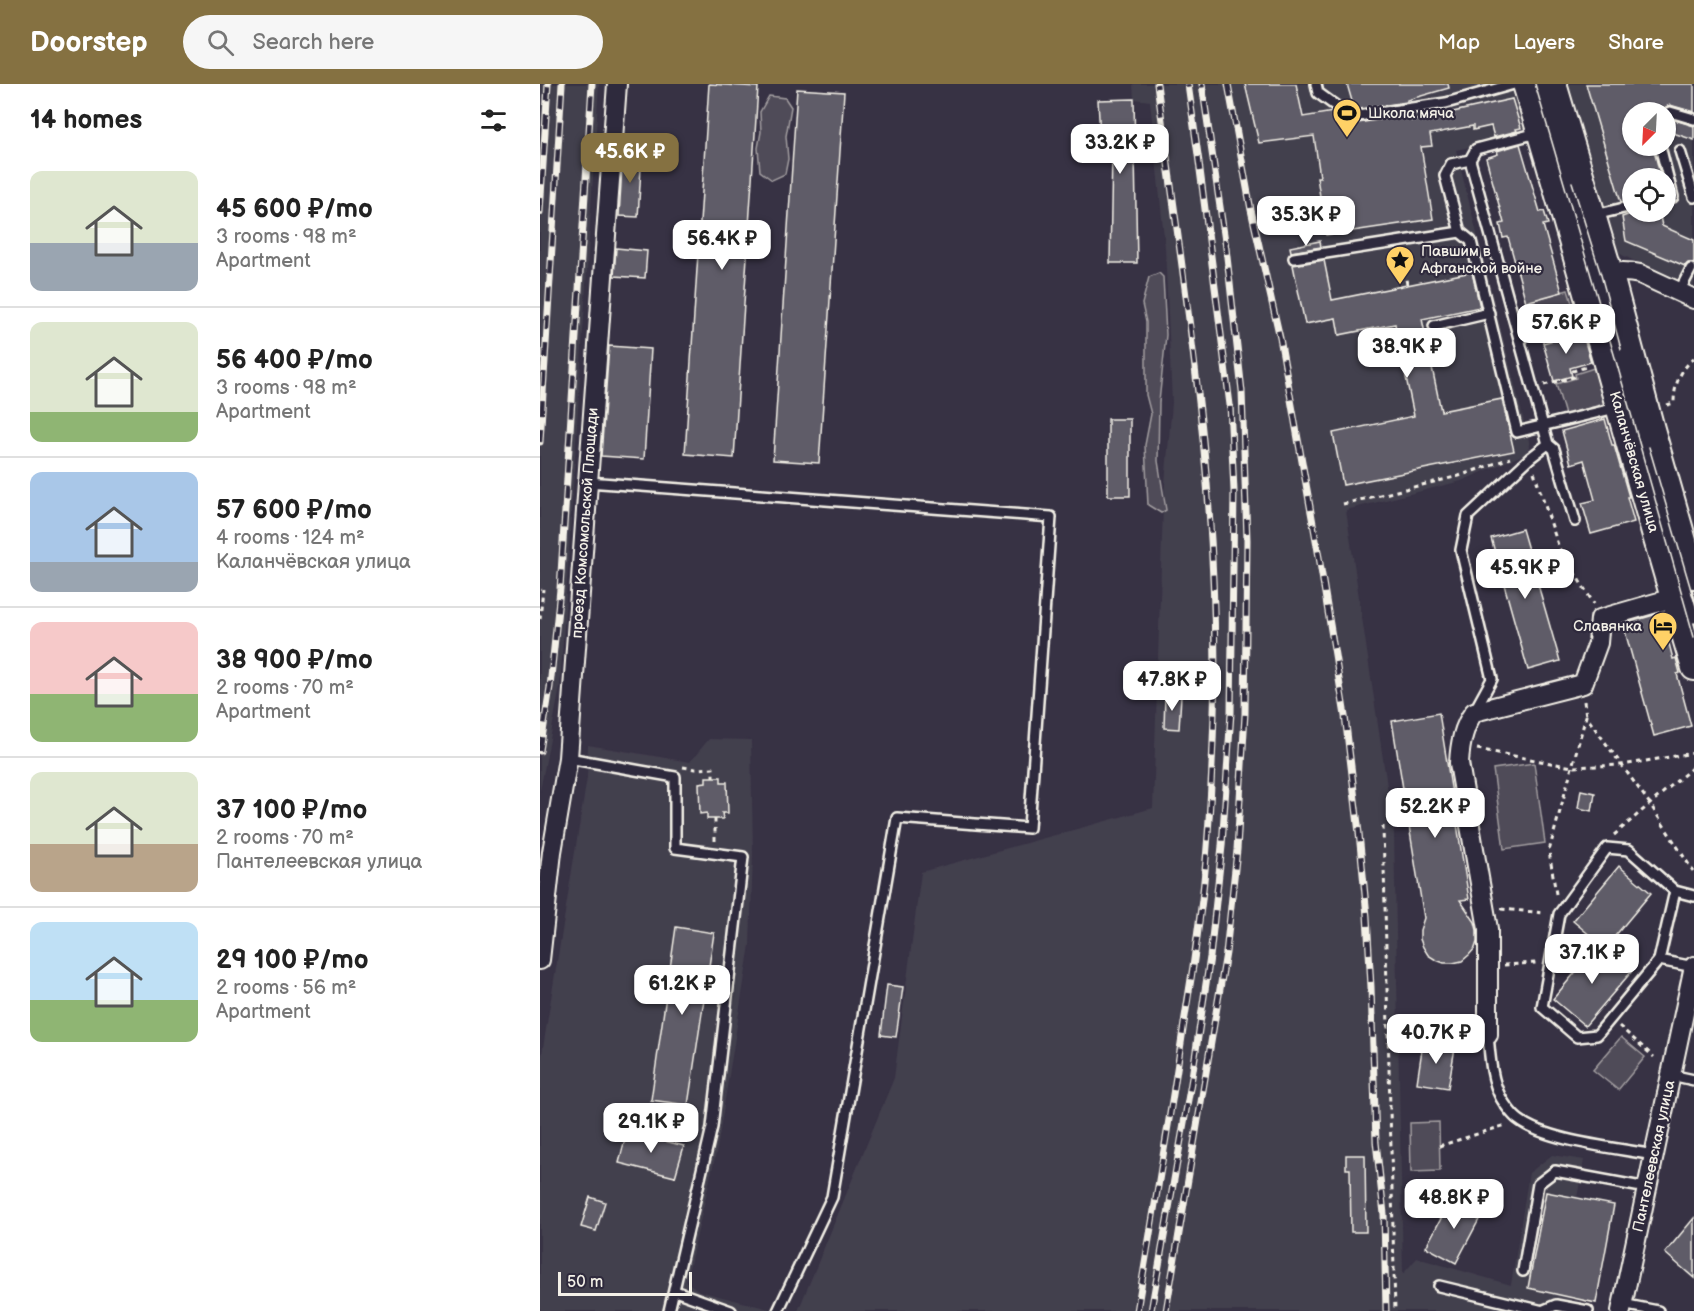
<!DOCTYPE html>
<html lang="en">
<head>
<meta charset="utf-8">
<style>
	body { margin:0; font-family:"Balsamiq Sans",sans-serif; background:#f6f6f6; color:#222; height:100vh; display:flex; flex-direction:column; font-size:22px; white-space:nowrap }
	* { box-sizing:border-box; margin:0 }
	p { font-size:20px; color:#767676 }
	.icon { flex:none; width:33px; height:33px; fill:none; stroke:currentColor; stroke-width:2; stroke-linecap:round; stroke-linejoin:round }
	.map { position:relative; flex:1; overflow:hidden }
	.details { display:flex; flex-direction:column; background:#fff; width:540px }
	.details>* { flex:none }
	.needle { width:39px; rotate:204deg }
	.fabs { position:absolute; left:1082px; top:18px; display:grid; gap:12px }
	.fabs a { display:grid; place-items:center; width:54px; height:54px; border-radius:50%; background:#fff; box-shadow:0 2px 4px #0004; font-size:30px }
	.scale { position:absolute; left:18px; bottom:15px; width:134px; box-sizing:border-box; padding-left:6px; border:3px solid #f4f1e8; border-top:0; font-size:16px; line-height:21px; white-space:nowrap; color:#f4f1e8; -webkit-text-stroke:4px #2f2a3d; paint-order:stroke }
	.price { position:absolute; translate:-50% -51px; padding:0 14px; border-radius:12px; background:#fff; color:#222; font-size:20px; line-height:39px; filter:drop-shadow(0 2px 3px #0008) }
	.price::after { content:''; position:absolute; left:50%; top:36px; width:18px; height:14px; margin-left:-9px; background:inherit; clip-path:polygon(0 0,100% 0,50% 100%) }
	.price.active { background:#857141; color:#fff }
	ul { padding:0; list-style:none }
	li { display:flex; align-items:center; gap:18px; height:150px; padding:0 30px }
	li+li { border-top:2px solid #e0e0e0 }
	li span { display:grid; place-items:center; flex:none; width:168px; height:120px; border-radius:12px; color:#555 }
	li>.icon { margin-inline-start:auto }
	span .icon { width:72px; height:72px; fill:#fffc; stroke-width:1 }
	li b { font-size:26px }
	h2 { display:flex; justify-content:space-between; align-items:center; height:72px; padding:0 30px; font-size:26px }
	header { display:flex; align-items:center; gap:36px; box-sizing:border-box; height:84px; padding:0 30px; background:#857141; color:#fff }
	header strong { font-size:28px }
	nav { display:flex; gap:33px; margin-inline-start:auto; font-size:21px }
	.search { width:420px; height:54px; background:#f6f6f6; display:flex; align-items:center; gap:15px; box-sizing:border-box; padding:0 21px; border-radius:33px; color:#767676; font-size:22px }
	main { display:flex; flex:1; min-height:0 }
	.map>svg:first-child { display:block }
</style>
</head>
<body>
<header>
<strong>Doorstep</strong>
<div class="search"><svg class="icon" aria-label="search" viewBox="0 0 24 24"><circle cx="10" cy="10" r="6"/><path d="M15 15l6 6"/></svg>Search here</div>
<nav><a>Map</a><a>Layers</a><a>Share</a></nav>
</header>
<main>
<section class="details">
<h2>14 homes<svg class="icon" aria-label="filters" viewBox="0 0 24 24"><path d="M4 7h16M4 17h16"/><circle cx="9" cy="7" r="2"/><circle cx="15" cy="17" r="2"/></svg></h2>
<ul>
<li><span style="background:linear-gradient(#dfe7d0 60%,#9aa5b1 0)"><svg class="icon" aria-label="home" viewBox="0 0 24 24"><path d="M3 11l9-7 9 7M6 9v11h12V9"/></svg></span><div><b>45 600 ₽/mo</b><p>3 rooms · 98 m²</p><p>Apartment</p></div></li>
<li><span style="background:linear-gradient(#dfe7d0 75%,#8fb573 0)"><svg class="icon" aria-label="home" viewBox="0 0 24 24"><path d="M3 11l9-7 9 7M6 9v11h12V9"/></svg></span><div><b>56 400 ₽/mo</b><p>3 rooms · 98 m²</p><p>Apartment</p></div></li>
<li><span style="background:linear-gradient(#a9c7e8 75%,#9aa5b1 0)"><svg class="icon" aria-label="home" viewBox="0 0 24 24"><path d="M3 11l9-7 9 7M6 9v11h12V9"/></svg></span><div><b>57 600 ₽/mo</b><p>4 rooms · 124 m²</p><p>Каланчёвская улица</p></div></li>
<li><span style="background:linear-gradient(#f6c9c9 60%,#8fb573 0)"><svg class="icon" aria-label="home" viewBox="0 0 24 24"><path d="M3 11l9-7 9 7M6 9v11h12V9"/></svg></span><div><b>38 900 ₽/mo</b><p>2 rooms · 70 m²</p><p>Apartment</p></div></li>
<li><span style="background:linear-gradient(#dfe7d0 60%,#b9a48a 0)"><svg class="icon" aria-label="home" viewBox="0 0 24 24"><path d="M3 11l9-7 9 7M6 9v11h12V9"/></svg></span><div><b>37 100 ₽/mo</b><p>2 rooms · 70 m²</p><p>Пантелеевская улица</p></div></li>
<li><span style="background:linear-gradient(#bfe0f5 65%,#8fb573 0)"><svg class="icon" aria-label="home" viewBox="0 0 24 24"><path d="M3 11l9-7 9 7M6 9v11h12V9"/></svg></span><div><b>29 100 ₽/mo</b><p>2 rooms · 56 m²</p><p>Apartment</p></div></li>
</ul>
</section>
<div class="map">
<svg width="1154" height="1227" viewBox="0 0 1154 1227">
	<rect width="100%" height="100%" fill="#373244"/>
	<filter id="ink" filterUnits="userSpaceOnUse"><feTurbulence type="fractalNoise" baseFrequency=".0167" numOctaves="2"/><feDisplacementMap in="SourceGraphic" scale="12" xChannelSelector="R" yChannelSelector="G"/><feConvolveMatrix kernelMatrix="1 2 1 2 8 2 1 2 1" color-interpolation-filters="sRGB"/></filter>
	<g filter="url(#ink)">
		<g fill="#433f4e" fill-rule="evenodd">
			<polygon points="0,0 59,0 20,603 0,707"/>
			<polygon points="593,0 976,0 991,49 916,66 990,361 985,370 921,397 806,426 854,749 863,1190 877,1174 971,1201 989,1089 1012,1071 1044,1076 1037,1114 1056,1219 1031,1214 1028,1227 258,1227 354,994 381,788 613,724 623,423 632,319 625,163 610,17 594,15"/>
			<path d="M1022,0H1154V205L1082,171L1072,161ZM1092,28H1125V62H1092ZM1092,94H1125V128H1092Z"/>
			<polygon points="169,655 211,656 213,769 210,861 177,1065 146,1197 159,1207 237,1227 0,1227 0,982 47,694 48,661 150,678"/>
		</g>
		<g fill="#504b59" stroke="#a29ea0" stroke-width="1.5">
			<polygon points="229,12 245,14 251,23 246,52 248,75 245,90 232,96 220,87 218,64 221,48 220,28"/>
			<polygon points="619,189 623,193 626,251 619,318 618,377 626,426 621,429 608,421 605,361 611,330 606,311 606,238 602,220 609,193"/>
			<polygon points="1028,206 1041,248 1003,259 990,217"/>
			<polygon points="1054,284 1064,320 1025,331 1016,300 1036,294 1035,290"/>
			<polygon points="994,679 1005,759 964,765 953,685"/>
			<polygon points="1081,953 1105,973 1078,1006 1053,986"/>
			<polygon points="899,1038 900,1087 871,1088 870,1039"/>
		</g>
		<g fill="#5f5c67" stroke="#f4f1e8" stroke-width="1.5">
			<polygon points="169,0 218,3 194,374 145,370"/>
			<polygon points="705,0 756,0 763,33 793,28 807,38 811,40 871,31 872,37 972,15 981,44 976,45 977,47 954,53 951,42 933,46 933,42 890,50 892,62 881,63 893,135 786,151 777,93 780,93 774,52 719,59"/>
			<polygon points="807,0 908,0 909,4 867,16 867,18 813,26 811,25 814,24"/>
			<polygon points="1046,0 1154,0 1154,28 1130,21 1122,25 1119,28 1092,28 1092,62 1113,62 1121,94 1092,94 1092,115 1081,118"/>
			<polygon points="257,5 304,8 279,379 233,376"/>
			<polygon points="594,15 597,179 570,179 572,69 551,69 551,52 560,52 558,16"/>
			<polygon points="1135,36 1154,42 1154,56 1130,48"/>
			<polygon points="980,60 1000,128 1004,127 1008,140 1003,141 1022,208 986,218 968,153 963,154 960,140 964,139 946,74 958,70 957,67"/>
			<polygon points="83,67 102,68 98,133 79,132"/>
			<polygon points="1096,128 1119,128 1122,142 1154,156 1154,179 1148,179 1145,182 1086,157 1082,133"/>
			<polygon points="780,157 781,163 751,168 750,163"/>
			<polygon points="76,164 107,167 105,194 74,192"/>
			<polygon points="784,176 792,216 932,188 940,223 882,235 901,327 962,315 974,367 803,401 793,349 874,332 855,240 799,251 796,234 765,240 753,181"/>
			<polygon points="1042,248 1051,278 1030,284 1032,292 1014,297 1003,259"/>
			<polygon points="69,262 111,265 104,375 61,372"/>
			<rect x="568" y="335" width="22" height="77"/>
			<polygon points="1065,335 1072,361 1074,361 1089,413 1087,413 1094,438 1051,450 1042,419 1055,416 1044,376 1031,380 1022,347"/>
			<polygon points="982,445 1020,577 988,586 951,454"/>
			<polygon points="1121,529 1133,575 1136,574 1140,589 1137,590 1151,642 1114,652 1083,540"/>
			<polygon points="625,611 641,612 639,645 624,644"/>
			<polygon points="899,629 929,815 920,816 935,838 937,846 937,858 935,864 929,871 922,877 913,879 904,879 896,876 888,871 883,863 880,855 880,846 884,834 852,637"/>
			<polygon points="166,693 181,693 181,698 187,698 188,729 182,729 183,735 167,735 167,729 160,730 159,699 166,698"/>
			<polygon points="1041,706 1055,709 1052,727 1038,724"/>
			<polygon points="1079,782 1111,809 1065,864 1033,837"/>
			<polygon points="136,843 174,849 148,1021 111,1016"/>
			<polygon points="1059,860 1092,887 1045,942 1013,915"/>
			<polygon points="347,901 363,903 356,953 341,951"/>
			<polygon points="883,959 915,964 908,1004 877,999"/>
			<polygon points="87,1047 144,1062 135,1093 79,1079"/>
			<polygon points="806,1071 825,1071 826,1148 811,1148 810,1085 806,1085"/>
			<polygon points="1006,1108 1074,1121 1056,1219 988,1204"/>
			<polygon points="913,1112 943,1128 916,1179 886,1163"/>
			<polygon points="50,1113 65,1118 56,1147 41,1143"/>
			<polygon points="1154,1134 1154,1194 1125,1169"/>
		</g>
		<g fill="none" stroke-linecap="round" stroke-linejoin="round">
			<g stroke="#f4f1e8" stroke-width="14">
				<g id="service">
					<polyline points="776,0 778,9 811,33 906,19 974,0"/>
					<polyline points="999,0 1154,534"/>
					<polyline points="1125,31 1130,28 1154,35"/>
					<polyline points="997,49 936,65 930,76 1008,360 1014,365 1035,437"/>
					<polyline points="1120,62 1133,113 1125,114"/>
					<polyline points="1140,67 1154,113"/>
					<polyline points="930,76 911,80 905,92 920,148 931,157 977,348 1076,324"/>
					<polyline points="1055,131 1092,122"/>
					<polyline points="754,174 920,148"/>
					<polyline points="1139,208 1151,185"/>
					<polyline points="894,242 949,229"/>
					<polyline points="48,398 511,433 489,744 357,734 292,1113 238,1227"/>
					<polyline points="935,626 952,595 921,466 928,432 990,374 1008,360"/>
					<polyline points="28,674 135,693 135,764 203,773 172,1043 129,1227"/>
					<polyline points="1135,807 1119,876 1057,951 1037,953 1002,923 1019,830 1067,764 1089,766 1135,807 1154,812"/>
					<polyline points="1119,876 1154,883"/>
					<path d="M948,951C950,972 951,995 961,1014C965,1021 973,1032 979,1036C1006,1057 1078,1064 1113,1071"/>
					<polyline points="1131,991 1154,996"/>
					<polyline points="983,1187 998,1100 1015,1087 1107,1104"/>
					<polyline points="899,1202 1003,1227"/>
					<polyline points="135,1207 191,1227"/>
					<polyline points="1082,1220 1118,1227"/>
					<polyline points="1002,1227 1016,1221 1048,1227"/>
				</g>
			</g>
			<g stroke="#f4f1e8" stroke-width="22">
				<g id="minor">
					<path d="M1043,196C1064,190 1079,185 1100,190L1154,215"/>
					<polyline points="0,876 12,768 28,674 77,0"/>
					<path d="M948,951V845L919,679C920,660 923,643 934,628L1043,600L1058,559L1060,535L1133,514"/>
					<polyline points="1081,1227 1154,882"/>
				</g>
			</g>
			<g stroke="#f4f1e8" stroke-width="28">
				<g id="secondary">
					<path d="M985,0C1044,194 1095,390 1154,584"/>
					<polyline points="1014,0 1070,188 1112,345 1154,492"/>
				</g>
			</g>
			<g stroke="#f4f1e8" stroke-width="3" stroke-dasharray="4.5 4.5" stroke-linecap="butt">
				<polyline points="862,169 867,201"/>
				<polyline points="1004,301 1034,293 1033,287 1046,283"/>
				<path d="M1127,321L1134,319C1134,301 1140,286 1154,274"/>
				<polyline points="994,388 1019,464 1054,520"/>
				<polyline points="803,420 919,392 970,374"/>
				<polyline points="0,535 3,505"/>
				<polyline points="1044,617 1046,632"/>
				<polyline points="937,665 1032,683 1082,681 1154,669"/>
				<polyline points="143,683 155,685 173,684 173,693"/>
				<polyline points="175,735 175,757"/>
				<polyline points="843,742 855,1227"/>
				<polyline points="1074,751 1154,682"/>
				<polyline points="1016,810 1009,767 1046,632 1110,720 1153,787"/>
				<polyline points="961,825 1005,829"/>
				<polyline points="964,881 996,879"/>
				<polyline points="1079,942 1114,973"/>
				<polyline points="899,1062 966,1041"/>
			</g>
			<use href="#service" stroke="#2f2a3d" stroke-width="9"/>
			<use href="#minor" stroke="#2f2a3d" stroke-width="18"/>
			<use href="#secondary" stroke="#2f2a3d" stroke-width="24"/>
			<g stroke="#f4f1e8" stroke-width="1.5">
				<polyline points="995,0 1078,284 1154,553"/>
				<polyline points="1032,98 1061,191 1081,265"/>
				<polyline points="1109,363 1154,516"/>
			</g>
			<g stroke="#f4f1e8" stroke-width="7">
				<g id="rail">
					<polyline points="688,0 711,126 740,254 779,473 805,632 819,749 827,832 831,903 836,1058 844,1130 846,1227"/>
					<polyline points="0,128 8,0"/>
					<polyline points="0,358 22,0"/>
					<polyline points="0,667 10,603 20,505 52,0"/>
					<path d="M597,1227C613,1131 630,1035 644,939C651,898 657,857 662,816C669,754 672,692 674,630C681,418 645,209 617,0"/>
					<polyline points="611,1227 652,993 670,873 682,762 691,629 694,407 690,321 659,78 648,0"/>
					<polyline points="626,1227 686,869 697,766 705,630 707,456 702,307 686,164 662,0"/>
				</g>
			</g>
			<use href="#rail" stroke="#2f2a3d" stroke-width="4.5" stroke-dasharray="14" stroke-linecap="butt"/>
		</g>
	</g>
	<defs>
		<g id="stadium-pin" transform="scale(1.5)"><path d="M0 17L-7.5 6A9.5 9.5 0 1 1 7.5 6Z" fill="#ffd166" stroke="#2f2a3d"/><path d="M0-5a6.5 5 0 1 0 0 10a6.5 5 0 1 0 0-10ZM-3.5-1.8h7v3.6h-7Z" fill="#111"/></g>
		<g id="sight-pin" transform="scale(1.5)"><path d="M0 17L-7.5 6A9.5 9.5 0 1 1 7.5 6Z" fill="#ffd166" stroke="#2f2a3d"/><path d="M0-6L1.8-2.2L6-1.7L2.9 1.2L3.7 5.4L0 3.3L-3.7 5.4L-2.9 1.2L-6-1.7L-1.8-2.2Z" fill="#111"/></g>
		<g id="hotel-pin" transform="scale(1.5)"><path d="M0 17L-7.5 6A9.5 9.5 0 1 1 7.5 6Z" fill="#ffd166" stroke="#2f2a3d"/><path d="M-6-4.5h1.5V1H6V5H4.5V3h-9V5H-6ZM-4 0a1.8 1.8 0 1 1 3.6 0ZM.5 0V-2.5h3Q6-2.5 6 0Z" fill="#111"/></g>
	</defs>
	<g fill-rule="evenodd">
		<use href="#stadium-pin" x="807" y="29"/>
		<use href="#sight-pin" x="860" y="176"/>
		<use href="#hotel-pin" x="1123" y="542"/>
	</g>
	<g text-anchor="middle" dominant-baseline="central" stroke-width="4.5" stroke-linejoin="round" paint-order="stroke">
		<g font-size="15" fill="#f4f1e8" stroke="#2f2a3d" text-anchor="start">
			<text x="828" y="29">Школа мяча</text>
			<text x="881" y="167">Павшим в<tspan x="881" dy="17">Афганской войне</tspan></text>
			<text x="1102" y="542" text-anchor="end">Славянка</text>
		</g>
		<g font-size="15" fill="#f4f1e8" stroke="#2f2a3d">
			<text transform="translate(1094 378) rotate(74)">Каланчёвская улица</text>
			<text transform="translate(45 439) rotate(-86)">проезд Комсомольской Площади</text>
			<text transform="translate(1114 1072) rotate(-78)">Пантелеевская улица</text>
		</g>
	</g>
</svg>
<div class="fabs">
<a><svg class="needle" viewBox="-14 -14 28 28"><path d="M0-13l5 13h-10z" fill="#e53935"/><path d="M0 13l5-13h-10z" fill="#767676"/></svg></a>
<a><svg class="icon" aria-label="locate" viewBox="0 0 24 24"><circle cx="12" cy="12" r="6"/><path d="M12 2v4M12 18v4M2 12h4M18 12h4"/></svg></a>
</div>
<div class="scale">50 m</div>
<b class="price" style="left:580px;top:91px">33.2K ₽</b>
<b class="price active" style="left:90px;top:100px">45.6K ₽</b>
<b class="price" style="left:766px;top:163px">35.3K ₽</b>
<b class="price" style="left:182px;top:187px">56.4K ₽</b>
<b class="price" style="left:1026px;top:271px">57.6K ₽</b>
<b class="price" style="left:867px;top:295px">38.9K ₽</b>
<b class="price" style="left:985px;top:516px">45.9K ₽</b>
<b class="price" style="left:632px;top:628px">47.8K ₽</b>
<b class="price" style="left:895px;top:755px">52.2K ₽</b>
<b class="price" style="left:1052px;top:901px">37.1K ₽</b>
<b class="price" style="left:142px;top:932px">61.2K ₽</b>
<b class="price" style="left:896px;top:981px">40.7K ₽</b>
<b class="price" style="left:111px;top:1070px">29.1K ₽</b>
<b class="price" style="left:914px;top:1146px">48.8K ₽</b>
</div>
</main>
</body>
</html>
